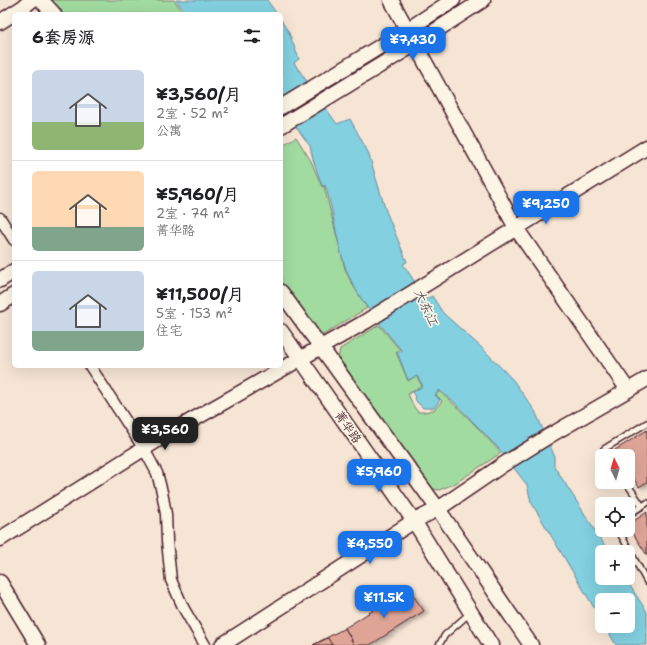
<!DOCTYPE html>
<html lang="zh">
<head>
<meta charset="utf-8">
<style>
	body { margin:0; font-family:"Shantell Sans","LXGW WenKai TC",sans-serif; background:#f6f6f6; color:#202124; height:100vh; display:flex; flex-direction:column; font-size:15px; white-space:nowrap }
	* { box-sizing:border-box; margin:0 }
	p { font-size:13px; color:#757577 }
	.icon { flex:none; width:22px; height:22px; fill:none; stroke:currentColor; stroke-width:2; stroke-linecap:round; stroke-linejoin:round }
	.map { position:relative; flex:1; overflow:hidden }
	.panel { position:absolute; left:12px; top:12px; width:271px; height:356px; display:flex; flex-direction:column; background:#fff; border-radius:6px; box-shadow:0 4px 16px #0002 }
	.panel>* { flex:none }
	.needle { width:26px; rotate:355deg }
	.buttons { position:absolute; left:595px; top:449px; display:grid; gap:8px }
	.buttons a { display:grid; place-items:center; width:40px; height:40px; border-radius:6px; background:#fff; box-shadow:0 4px 16px #0002; font-size:20px }
	.price { position:absolute; translate:-50% -34px; padding:0 9px; border-radius:8px; background:#1a73e8; color:#fff; font-size:13px; line-height:26px; filter:drop-shadow(0 1px 2px #0008) }
	.price::after { content:''; position:absolute; left:50%; top:24px; width:12px; height:9px; margin-left:-6px; background:inherit; clip-path:polygon(0 0,100% 0,50% 100%) }
	.price.selected { background:#222; color:#fff }
	ul { padding:0; list-style:none }
	li { display:flex; align-items:center; gap:12px; height:100px; padding:0 20px }
	li+li { border-top:1px solid #e0e0e0 }
	li span { display:grid; place-items:center; flex:none; width:112px; height:80px; border-radius:6px; color:#555 }
	li>.icon { margin-inline-start:auto }
	span .icon { width:48px; height:48px; fill:#fffc; stroke-width:1 }
	li b { font-size:17px }
	h2 { display:flex; justify-content:space-between; align-items:center; height:48px; padding:0 20px; font-size:17px }
	.map>svg:first-child { display:block }
</style>
</head>
<body>
<div class="map">
<svg width="647" height="645" viewBox="0 0 647 645">
	<defs>
		<filter id="shadow"><feDropShadow dx="4" dy="2" stdDeviation="2" flood-color="#0004"/></filter>
	</defs>
	<rect width="100%" height="100%" fill="#f6e5d5"/>
	<filter id="ink" filterUnits="userSpaceOnUse"><feTurbulence type="fractalNoise" baseFrequency=".025" numOctaves="2"/><feDisplacementMap in="SourceGraphic" scale="8" xChannelSelector="R" yChannelSelector="G"/><feConvolveMatrix kernelMatrix="1 2 1 2 8 2 1 2 1" color-interpolation-filters="sRGB"/></filter>
	<g filter="url(#ink)">
		<g fill="#a1dba0" stroke="#767d66">
			<polygon points="48,0 174,0 184,14 61,14"/>
			<polygon points="296,137 311,161 322,187 324,186 345,269 351,282 367,308 323,335 316,333 281,288 281,146"/>
			<path d="M379,325L400,350L396,352L408,381L416,376L422,386L408,394L414,407L418,412H424L434,410L442,401L436,395L439,391C462,410 481,431 501,453L454,484L439,490L427,488L338,359L340,349Z"/>
		</g>
		<g fill="#82d0e0" stroke="#6c8998">
			<polygon points="176,0 267,0 277,14 211,14 209,12 186,14"/>
			<path d="M281,20L289,33L299,59L294,63L337,124L350,119L368,152L386,211L407,262L403,264L426,299L432,296L443,313L483,349L513,380L535,411L554,455V466L609,552H602V578H625L647,612V645H616L605,626H628V600H602V621L531,502L527,485L499,449L454,402L439,390L435,395L440,400L434,408H423L416,401L413,392L423,386L417,376L408,380L397,352L402,351C381,325 356,298 345,266C336,240 334,212 325,185L322,186L313,159L310,146L281,106Z"/>
		</g>
		<g fill="#dea597" stroke="#4a1f2b" filter="url(#shadow)">
			<polygon points="647,430 647,482 639,487 628,470 628,456 619,456 615,450"/>
			<polygon points="647,512 647,555 628,526 628,525"/>
			<polygon points="408,588 424,611 370,645 344,645 352,640 345,628"/>
			<polygon points="345,628 354,645 313,645"/>
			<polygon points="328,638 332,645 313,645"/>
		</g>
		<g fill="none" stroke-linecap="round" stroke-linejoin="round">
			<g stroke="#4a1f2b" stroke-width="8">
				<g id="lane">
					<polyline points="609,456 604,449 647,423"/>
					<polyline points="626,482 642,506"/>
					<polyline points="628,515 647,503"/>
					<polyline points="620,530 621,535 647,582"/>
					<polyline points="439,645 445,635 470,613"/>
				</g>
			</g>
			<g stroke="#4a1f2b" stroke-width="13">
				<g id="street">
					<polyline points="0,218 14,240"/>
					<polyline points="90,366 144,449 157,473 162,492 166,514 167,541 171,580 184,609 205,645"/>
				</g>
			</g>
			<g stroke="#4a1f2b" stroke-width="17">
				<g id="secondary">
					<polyline points="41,0 54,14"/>
					<polyline points="391,0 516,228 628,390"/>
					<polyline points="0,22 22,8 32,0"/>
					<polyline points="281,107 407,30 453,0"/>
					<polyline points="281,126 415,44 483,0"/>
					<polyline points="0,280 14,271"/>
					<polyline points="281,292 438,509 531,645"/>
					<polyline points="0,304 14,295"/>
					<polyline points="281,331 414,521 491,645"/>
					<polyline points="0,539 159,439 365,322 647,147"/>
					<polyline points="0,582 38,645"/>
					<polyline points="222,645 414,521 438,509 504,464 549,436 647,379"/>
				</g>
			</g>
			<use href="#lane" stroke="#fcf5e5" stroke-width="5"/>
			<use href="#street" stroke="#fcf5e5" stroke-width="10"/>
			<use href="#secondary" stroke="#fcf5e5" stroke-width="14"/>
		</g>
	</g>
	<g text-anchor="middle" dominant-baseline="central" stroke-width="3.5" stroke-linejoin="round" paint-order="stroke">
		<g font-size="12" fill="#4a1f2b" stroke="#fcf5e5">
			<text transform="translate(348 427) rotate(55)">菁华路</text>
		</g>
		<g font-size="13" font-style="italic" fill="#5b5461" stroke="#fcf5e5">
			<text transform="translate(426 307) rotate(65)">大东江</text>
		</g>
	</g>
</svg>
<div class="buttons">
<a><svg class="needle" viewBox="-14 -14 28 28"><path d="M0-13l5 13h-10z" fill="#e53935"/><path d="M0 13l5-13h-10z" fill="#757577"/></svg></a>
<a><svg class="icon" aria-label="locate" viewBox="0 0 24 24"><circle cx="12" cy="12" r="6"/><path d="M12 2v4M12 18v4M2 12h4M18 12h4"/></svg></a>
<a>+</a>
<a>−</a>
</div>
<b class="price" style="left:413px;top:61px">¥7,430</b>
<b class="price" style="left:546px;top:225px">¥9,250</b>
<b class="price selected" style="left:165px;top:451px">¥3,560</b>
<b class="price" style="left:379px;top:493px">¥5,960</b>
<b class="price" style="left:370px;top:565px">¥4,550</b>
<b class="price" style="left:384px;top:619px">¥11.5K</b>
<section class="panel">
<h2>6套房源<svg class="icon" aria-label="filters" viewBox="0 0 24 24"><path d="M4 7h16M4 17h16"/><circle cx="9" cy="7" r="2"/><circle cx="15" cy="17" r="2"/></svg></h2>
<ul>
<li><span style="background:linear-gradient(#c9d6e8 65%,#8fb573 0)"><svg class="icon" aria-label="home" viewBox="0 0 24 24"><path d="M3 11l9-7 9 7M6 9v11h12V9"/></svg></span><div><b>¥3,560/月</b><p>2室 · 52 m²</p><p>公寓</p></div></li>
<li><span style="background:linear-gradient(#ffd9b3 70%,#7fa58c 0)"><svg class="icon" aria-label="home" viewBox="0 0 24 24"><path d="M3 11l9-7 9 7M6 9v11h12V9"/></svg></span><div><b>¥5,960/月</b><p>2室 · 74 m²</p><p>菁华路</p></div></li>
<li><span style="background:linear-gradient(#c9d6e8 75%,#7fa58c 0)"><svg class="icon" aria-label="home" viewBox="0 0 24 24"><path d="M3 11l9-7 9 7M6 9v11h12V9"/></svg></span><div><b>¥11,500/月</b><p>5室 · 153 m²</p><p>住宅</p></div></li>
</ul>
</section>
</div>
</body>
</html>
